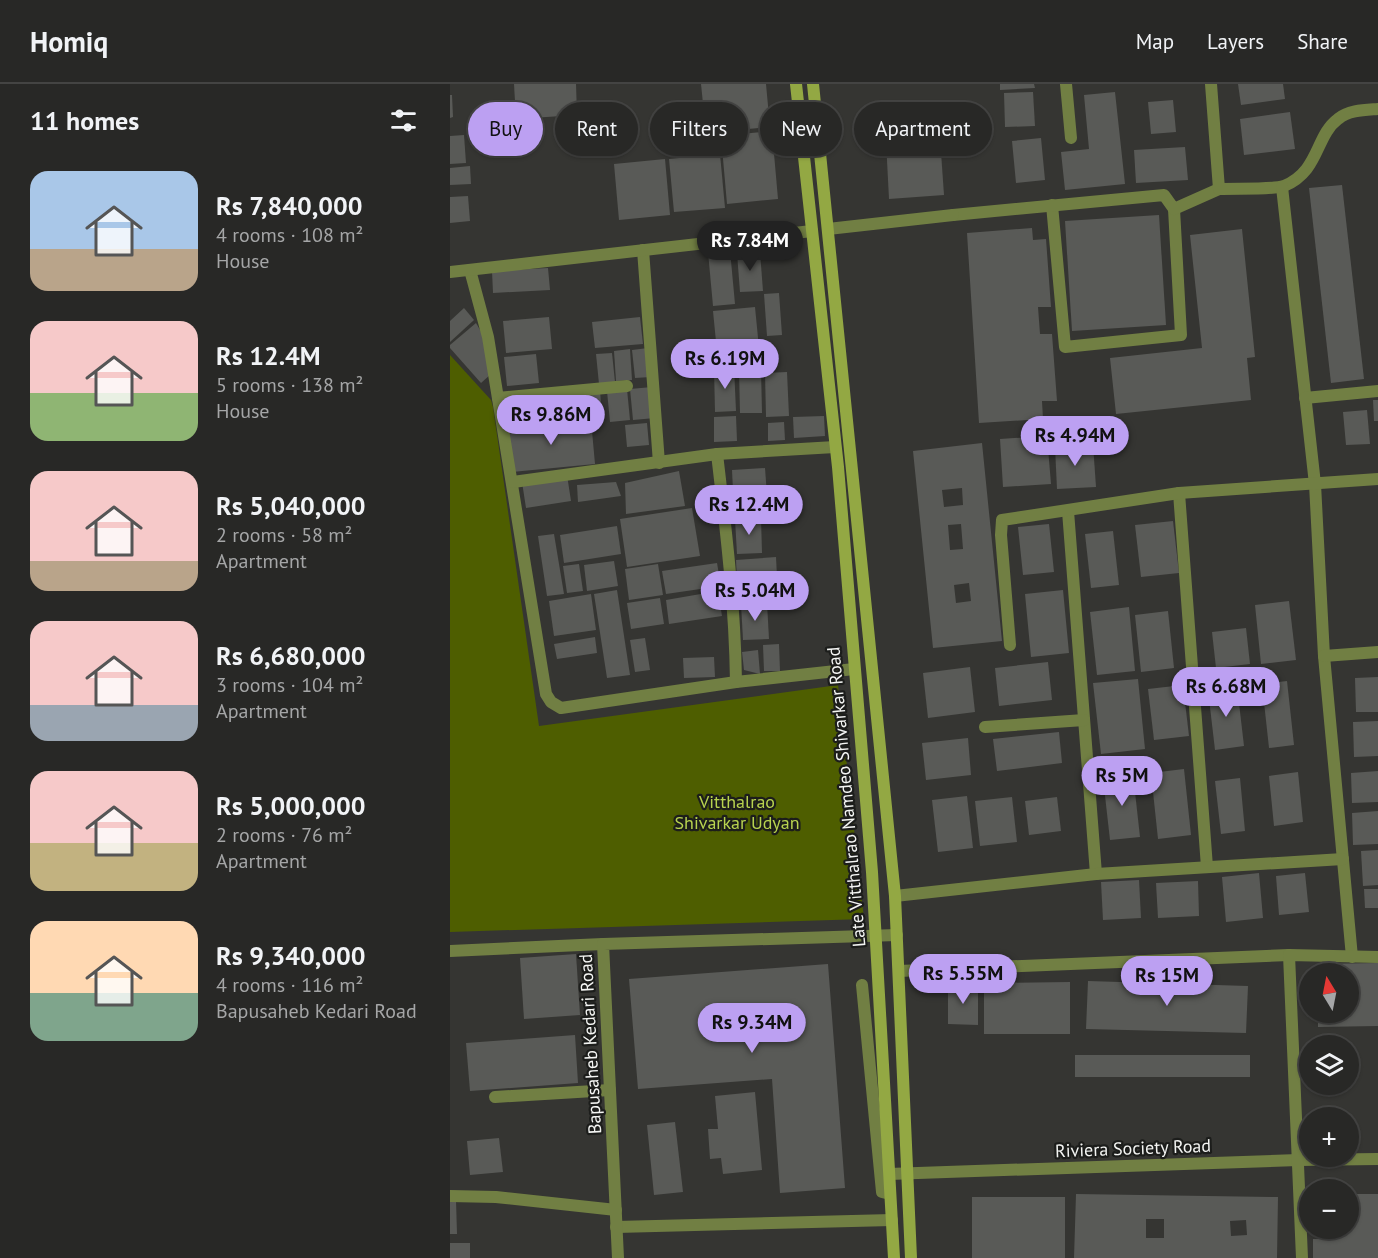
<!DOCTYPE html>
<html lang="en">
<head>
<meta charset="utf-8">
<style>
	body { margin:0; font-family:"PT Sans",sans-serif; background:#30302e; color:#f1f3f6; height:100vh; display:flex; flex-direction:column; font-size:22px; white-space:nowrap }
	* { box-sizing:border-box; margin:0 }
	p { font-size:20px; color:#a5a6a7 }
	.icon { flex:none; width:33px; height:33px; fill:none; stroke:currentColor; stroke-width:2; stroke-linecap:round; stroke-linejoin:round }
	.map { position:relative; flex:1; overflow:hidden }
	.drawer { display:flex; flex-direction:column; background:#282826; width:450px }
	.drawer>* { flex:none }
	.banner { position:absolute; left:18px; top:18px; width:570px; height:54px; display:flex; gap:12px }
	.needle { width:39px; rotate:350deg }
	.fabs { position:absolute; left:849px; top:879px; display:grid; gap:12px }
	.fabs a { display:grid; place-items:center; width:60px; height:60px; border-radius:50%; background:#282826; box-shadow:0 2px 4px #0004,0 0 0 2px #444443; font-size:30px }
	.price { position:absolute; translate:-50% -51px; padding:0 14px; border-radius:21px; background:#bca0f2; color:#111; font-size:20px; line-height:39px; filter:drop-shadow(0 2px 3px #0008) }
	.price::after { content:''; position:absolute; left:50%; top:36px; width:18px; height:14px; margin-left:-9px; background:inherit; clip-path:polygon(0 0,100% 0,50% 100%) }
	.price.on { background:#222; color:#fff }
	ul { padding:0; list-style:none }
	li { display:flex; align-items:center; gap:18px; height:150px; padding:0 30px }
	li span { display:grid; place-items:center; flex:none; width:168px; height:120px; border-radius:18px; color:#555 }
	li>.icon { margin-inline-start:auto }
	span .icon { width:72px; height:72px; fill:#fffc; stroke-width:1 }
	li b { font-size:26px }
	h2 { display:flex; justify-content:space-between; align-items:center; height:72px; padding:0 30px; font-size:26px }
	.chip { padding:0 21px; border-radius:27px; background:#282826; box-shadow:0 2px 4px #0004,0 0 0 2px #444443; font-size:21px; line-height:54px }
	.chip.on { background:#bca0f2; color:#111 }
	header { display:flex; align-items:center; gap:36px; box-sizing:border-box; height:84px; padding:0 30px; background:#282826; border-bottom:2px solid #444443 }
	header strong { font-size:28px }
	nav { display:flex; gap:33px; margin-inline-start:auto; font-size:21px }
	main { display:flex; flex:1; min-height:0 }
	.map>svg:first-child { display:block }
</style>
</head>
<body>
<header>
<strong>Homiq</strong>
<nav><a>Map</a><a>Layers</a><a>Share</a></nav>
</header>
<main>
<section class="drawer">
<h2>11 homes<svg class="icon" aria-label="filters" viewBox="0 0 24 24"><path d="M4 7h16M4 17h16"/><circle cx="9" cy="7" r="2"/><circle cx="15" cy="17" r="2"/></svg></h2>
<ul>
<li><span style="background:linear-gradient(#a9c7e8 65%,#b9a48a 0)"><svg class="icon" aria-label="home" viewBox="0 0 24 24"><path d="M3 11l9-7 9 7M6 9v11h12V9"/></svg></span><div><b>Rs 7,840,000</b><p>4 rooms · 108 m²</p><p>House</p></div></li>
<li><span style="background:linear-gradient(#f6c9c9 60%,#8fb573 0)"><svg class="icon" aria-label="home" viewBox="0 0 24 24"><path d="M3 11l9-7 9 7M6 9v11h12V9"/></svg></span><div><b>Rs 12.4M</b><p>5 rooms · 138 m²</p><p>House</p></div></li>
<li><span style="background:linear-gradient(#f6c9c9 75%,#b9a48a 0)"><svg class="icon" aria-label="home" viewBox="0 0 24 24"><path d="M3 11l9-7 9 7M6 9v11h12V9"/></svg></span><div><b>Rs 5,040,000</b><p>2 rooms · 58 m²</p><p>Apartment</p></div></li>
<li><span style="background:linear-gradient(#f6c9c9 70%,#9aa5b1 0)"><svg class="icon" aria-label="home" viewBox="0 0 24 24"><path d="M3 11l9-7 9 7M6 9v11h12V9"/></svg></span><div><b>Rs 6,680,000</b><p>3 rooms · 104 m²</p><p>Apartment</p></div></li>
<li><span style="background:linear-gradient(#f6c9c9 60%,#c2b280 0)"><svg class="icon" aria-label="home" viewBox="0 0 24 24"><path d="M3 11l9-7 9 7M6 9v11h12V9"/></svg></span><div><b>Rs 5,000,000</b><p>2 rooms · 76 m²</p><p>Apartment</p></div></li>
<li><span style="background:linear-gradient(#ffd9b3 60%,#7fa58c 0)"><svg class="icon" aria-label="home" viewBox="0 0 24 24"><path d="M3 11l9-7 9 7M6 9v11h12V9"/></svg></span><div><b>Rs 9,340,000</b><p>4 rooms · 116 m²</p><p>Bapusaheb Kedari Road</p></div></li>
</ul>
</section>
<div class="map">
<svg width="928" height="1174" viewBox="0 0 928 1174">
	<rect width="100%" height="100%" fill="#353532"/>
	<polygon fill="#4e5e00" points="0,271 41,316 43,323 89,642 388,601 414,835 0,848"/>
	<g fill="#595a57" fill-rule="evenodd">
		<polygon points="64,0 126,0 127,31 66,35"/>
		<polygon points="251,0 316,0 320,43 256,49"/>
		<polygon points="550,0 584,0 585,4 550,6"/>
		<polygon points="788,0 833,0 835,15 791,21"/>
		<polygon points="583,8 585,42 555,43 554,9"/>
		<polygon points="665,8 675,100 615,106 611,68 639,65 634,11"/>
		<polygon points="0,11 2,11 3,33 0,34"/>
		<polygon points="723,16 726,48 701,50 698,18"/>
		<polygon points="840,28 845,65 794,71 790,35"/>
		<polygon points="322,47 328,115 277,120 271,52"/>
		<polygon points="14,51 16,79 0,80 0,52"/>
		<polygon points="490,54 494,111 439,115 436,57"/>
		<polygon points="591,54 595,96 566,99 562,57"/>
		<polygon points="735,63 738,96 686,99 684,66"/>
		<polygon points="270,70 275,124 224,128 219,75"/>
		<polygon points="215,75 220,131 169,136 164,80"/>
		<polygon points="20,82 21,100 0,101 0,84"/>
		<polygon points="892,101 914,295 881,299 859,104"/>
		<polygon points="18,112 20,137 0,139 0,113"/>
		<polygon points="709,131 716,241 622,247 615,137"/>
		<polygon points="582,144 583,156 596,155 601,223 588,223 590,250 602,250 607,317 592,317 593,335 529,339 517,149"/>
		<polygon points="792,145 805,273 797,274 801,316 666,330 660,274 752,264 740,151"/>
		<polygon points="280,166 285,220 263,222 258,168"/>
		<polygon points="310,168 313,207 290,208 287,169"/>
		<polygon points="98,184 100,206 43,209 42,187"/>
		<polygon points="329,209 332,251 317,252 314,210"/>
		<polygon points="305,223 309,264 267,268 263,227"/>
		<polygon points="14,224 24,236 0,258 0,237"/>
		<polygon points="99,233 102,265 56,269 53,237"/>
		<polygon points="190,233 193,260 145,264 142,238"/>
		<polygon points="26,239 37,258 41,290 31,299 0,264 0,261"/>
		<polygon points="198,264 201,293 185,294 182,266"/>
		<polygon points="180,265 182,296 166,297 164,267"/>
		<polygon points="162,269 165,298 149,300 146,270"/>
		<polygon points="86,270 89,299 57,302 54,273"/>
		<polygon points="284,283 286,327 265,328 264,284"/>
		<polygon points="311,285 312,329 290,329 289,286"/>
		<polygon points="337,288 339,332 316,333 315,289"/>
		<polygon points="202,303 205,334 183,336 180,305"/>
		<polygon points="177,305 180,336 160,338 157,307"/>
		<polygon points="150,307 152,331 136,332 134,308"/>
		<polygon points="89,313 92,335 59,338 57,316"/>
		<polygon points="923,316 928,316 928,337 924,337"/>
		<polygon points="917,326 920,360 896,361 893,328"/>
		<polygon points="286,332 287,357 264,358 264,333"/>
		<polygon points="374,332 375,352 344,354 343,333"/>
		<polygon points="141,336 145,380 62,388 58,343"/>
		<polygon points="334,338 335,356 318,357 318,339"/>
		<polygon points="197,339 199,361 177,363 175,341"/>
		<polygon points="597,352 601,400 553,403 550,355"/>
		<path d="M532,359L552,557L483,564L463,367ZM512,404L513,421L494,423L492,406ZM511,440L513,465L500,466L498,441ZM519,499L521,517L506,519L504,501Z"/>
		<polygon points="643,360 646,403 607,405 605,363"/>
		<polygon points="315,384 318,425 284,427 282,386"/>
		<polygon points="229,387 235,422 176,430 175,399"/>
		<polygon points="117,391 121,417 76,424 72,398"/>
		<polygon points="166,398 171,412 128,418 127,401"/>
		<polygon points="242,424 250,472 177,483 170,435"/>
		<polygon points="311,434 312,469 287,470 285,435"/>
		<polygon points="723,437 729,489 691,493 685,441"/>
		<polygon points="599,440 604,488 573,491 568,443"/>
		<polygon points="167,442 171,470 114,479 110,451"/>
		<polygon points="663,447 669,501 641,504 635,450"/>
		<polygon points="104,450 114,510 97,512 88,452"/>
		<polygon points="326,473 328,512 288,514 286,476"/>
		<polygon points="164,477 168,502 137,507 134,481"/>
		<polygon points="267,479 271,502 216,510 212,487"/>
		<polygon points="129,480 133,507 117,509 113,482"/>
		<polygon points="208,480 213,511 179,516 175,485"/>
		<polygon points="167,506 180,591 157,594 144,510"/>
		<polygon points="613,506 619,569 581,573 575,510"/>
		<polygon points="268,507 272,532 219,540 216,516"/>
		<polygon points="141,510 146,546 104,552 99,517"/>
		<polygon points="210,514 214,540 181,545 177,519"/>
		<polygon points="839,517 846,576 811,580 805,521"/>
		<polygon points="317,519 319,555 293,556 291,520"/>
		<polygon points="679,523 685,587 647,591 640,528"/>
		<polygon points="718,527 724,584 691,588 685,531"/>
		<polygon points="796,544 800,580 766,584 762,548"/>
		<polygon points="145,553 147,569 107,575 104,560"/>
		<polygon points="195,554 200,586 185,588 180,556"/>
		<polygon points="329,560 330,587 314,587 313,561"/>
		<polygon points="308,566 310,590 294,586 292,568"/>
		<polygon points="264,573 265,593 234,594 233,574"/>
		<polygon points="598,578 602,616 549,622 545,584"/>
		<polygon points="520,583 525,628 478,634 473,589"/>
		<polygon points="928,593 928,628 906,628 905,594"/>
		<polygon points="688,595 695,665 651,670 643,599"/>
		<polygon points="837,597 844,661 819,664 812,600"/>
		<polygon points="733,601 739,652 704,656 698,605"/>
		<polygon points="787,602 794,662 765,666 758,606"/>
		<polygon points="928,637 928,672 904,673 903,638"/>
		<polygon points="609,648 612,679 547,687 543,655"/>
		<polygon points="518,654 521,691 476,696 472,659"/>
		<polygon points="734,685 741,751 708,755 701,689"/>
		<polygon points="928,687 928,718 902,719 901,689"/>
		<polygon points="848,688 853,738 824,742 819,692"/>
		<polygon points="683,690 690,753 660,756 653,694"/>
		<polygon points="790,694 795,747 771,750 765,697"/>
		<polygon points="517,712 523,764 488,768 482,716"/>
		<polygon points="562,713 567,758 530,762 525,717"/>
		<polygon points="607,713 611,747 579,751 575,717"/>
		<polygon points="928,727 928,760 903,761 902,729"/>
		<polygon points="928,766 928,801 913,802 911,767"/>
		<polygon points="809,789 813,834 776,838 772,793"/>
		<polygon points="855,789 859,828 829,831 826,792"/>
		<polygon points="689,796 691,834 653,836 651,798"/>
		<polygon points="748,797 749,832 708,834 706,799"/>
		<polygon points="914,805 928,805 928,824 915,824"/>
		<polygon points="126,870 130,931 74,935 70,874"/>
		<polygon points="928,879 928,942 868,943 868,928 898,928 898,890 867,890 867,880"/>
		<polygon points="378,880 395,1104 330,1109 322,995 188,1005 179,895"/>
		<polygon points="638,897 798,902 796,949 636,945"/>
		<polygon points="620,898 620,950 534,950 534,899"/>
		<polygon points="498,902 528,902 528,941 498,940"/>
		<polygon points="125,951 128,999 20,1007 16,959"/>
		<rect x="625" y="971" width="175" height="22"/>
		<polygon points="305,1008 312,1086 273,1090 271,1074 260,1075 258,1045 268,1045 265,1012"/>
		<polygon points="225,1038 233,1108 204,1111 197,1041"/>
		<polygon points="49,1054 53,1088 20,1091 17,1057"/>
		<path d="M626,1110L828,1113L827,1174H624ZM696,1135H714V1154H696ZM796,1136L797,1151L781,1152L780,1137Z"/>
		<polygon points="898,1110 928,1110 928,1174 863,1174 863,1155 886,1155 886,1144 898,1144"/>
		<rect x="522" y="1113" width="93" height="61"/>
		<polygon points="0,1116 6,1116 7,1150 0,1150"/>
		<rect x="863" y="1144" width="12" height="3"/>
		<rect x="0" y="1159" width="20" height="15"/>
	</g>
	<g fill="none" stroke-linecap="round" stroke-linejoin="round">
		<g stroke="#717f43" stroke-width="12">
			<polyline points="602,121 615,263 731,251 724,125"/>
			<polyline points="503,131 714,111 724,125 769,105"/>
			<polyline points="0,867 153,860"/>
			<polyline points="412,901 432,1108 440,1110"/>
			<polyline points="45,1013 160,1006"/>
			<polyline points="848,1076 928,1075"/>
		</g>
		<g stroke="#717f43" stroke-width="12">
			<polyline points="616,0 621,54"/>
			<path d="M761,0L769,105C784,104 822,106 834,102C870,87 865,52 888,35C899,26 915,26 928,25"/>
			<polyline points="832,103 865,400 874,572 902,873"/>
			<polyline points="378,145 503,131"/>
			<polyline points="193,166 209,379"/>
			<polyline points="20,186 38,253 96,610 101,618 111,624 286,598 404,585"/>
			<polyline points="0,188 362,147"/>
			<polyline points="48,314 177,302"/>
			<polyline points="855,314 928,307"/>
			<path d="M267,370C276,446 285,521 286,598"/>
			<polyline points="63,398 267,370 385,363"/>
			<polyline points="729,409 757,783"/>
			<polyline points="618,427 646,790"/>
			<polyline points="560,561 551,451 552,436 729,409 928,395"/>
			<polyline points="874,572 928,568"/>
			<polyline points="535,643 634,636"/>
			<polyline points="445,812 646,790 893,775"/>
			<polyline points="449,887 839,871"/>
			<polyline points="439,1090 848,1076"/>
			<polyline points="0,1112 46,1113 166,1126"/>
			<polyline points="166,1143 442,1136"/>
			<polyline points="168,1174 153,860 447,851"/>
			<polyline points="852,1174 839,871 928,873"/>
		</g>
		<g stroke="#93a843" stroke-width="12">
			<polyline points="346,0 388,383 422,788 444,1174"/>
			<polyline points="363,0 445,812 461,1174"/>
		</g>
	</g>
	<g text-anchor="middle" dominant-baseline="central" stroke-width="4.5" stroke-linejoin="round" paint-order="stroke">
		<g font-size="18" fill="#f4f5f3" stroke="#1c1d1b">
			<text transform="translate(396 713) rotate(-95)">Late Vitthalrao Namdeo Shivarkar Road</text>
			<text transform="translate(140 960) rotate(-93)">Bapusaheb Kedari Road</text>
			<text transform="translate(683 1064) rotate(-2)">Riviera Society Road</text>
		</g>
		<g font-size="18" fill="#b8d34f" stroke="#1c1d1b">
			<text x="287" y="717">Vitthalrao<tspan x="287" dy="21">Shivarkar Udyan</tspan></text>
		</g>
	</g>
</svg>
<div class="fabs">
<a><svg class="needle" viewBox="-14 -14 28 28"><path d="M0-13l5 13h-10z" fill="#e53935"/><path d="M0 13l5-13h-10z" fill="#a5a6a7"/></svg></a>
<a><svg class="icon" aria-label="layers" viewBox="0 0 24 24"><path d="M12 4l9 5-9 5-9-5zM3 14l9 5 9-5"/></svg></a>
<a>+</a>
<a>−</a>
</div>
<b class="price on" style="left:300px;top:188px">Rs 7.84M</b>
<b class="price" style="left:275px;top:306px">Rs 6.19M</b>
<b class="price" style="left:101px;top:362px">Rs 9.86M</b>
<b class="price" style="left:625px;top:383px">Rs 4.94M</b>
<b class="price" style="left:299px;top:452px">Rs 12.4M</b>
<b class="price" style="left:305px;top:538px">Rs 5.04M</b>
<b class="price" style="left:776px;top:634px">Rs 6.68M</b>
<b class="price" style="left:672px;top:723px">Rs 5M</b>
<b class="price" style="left:513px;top:921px">Rs 5.55M</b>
<b class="price" style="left:717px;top:923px">Rs 15M</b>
<b class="price" style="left:302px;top:970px">Rs 9.34M</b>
<div class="banner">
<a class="chip on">Buy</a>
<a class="chip">Rent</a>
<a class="chip">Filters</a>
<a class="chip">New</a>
<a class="chip">Apartment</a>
</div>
</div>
</main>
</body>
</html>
